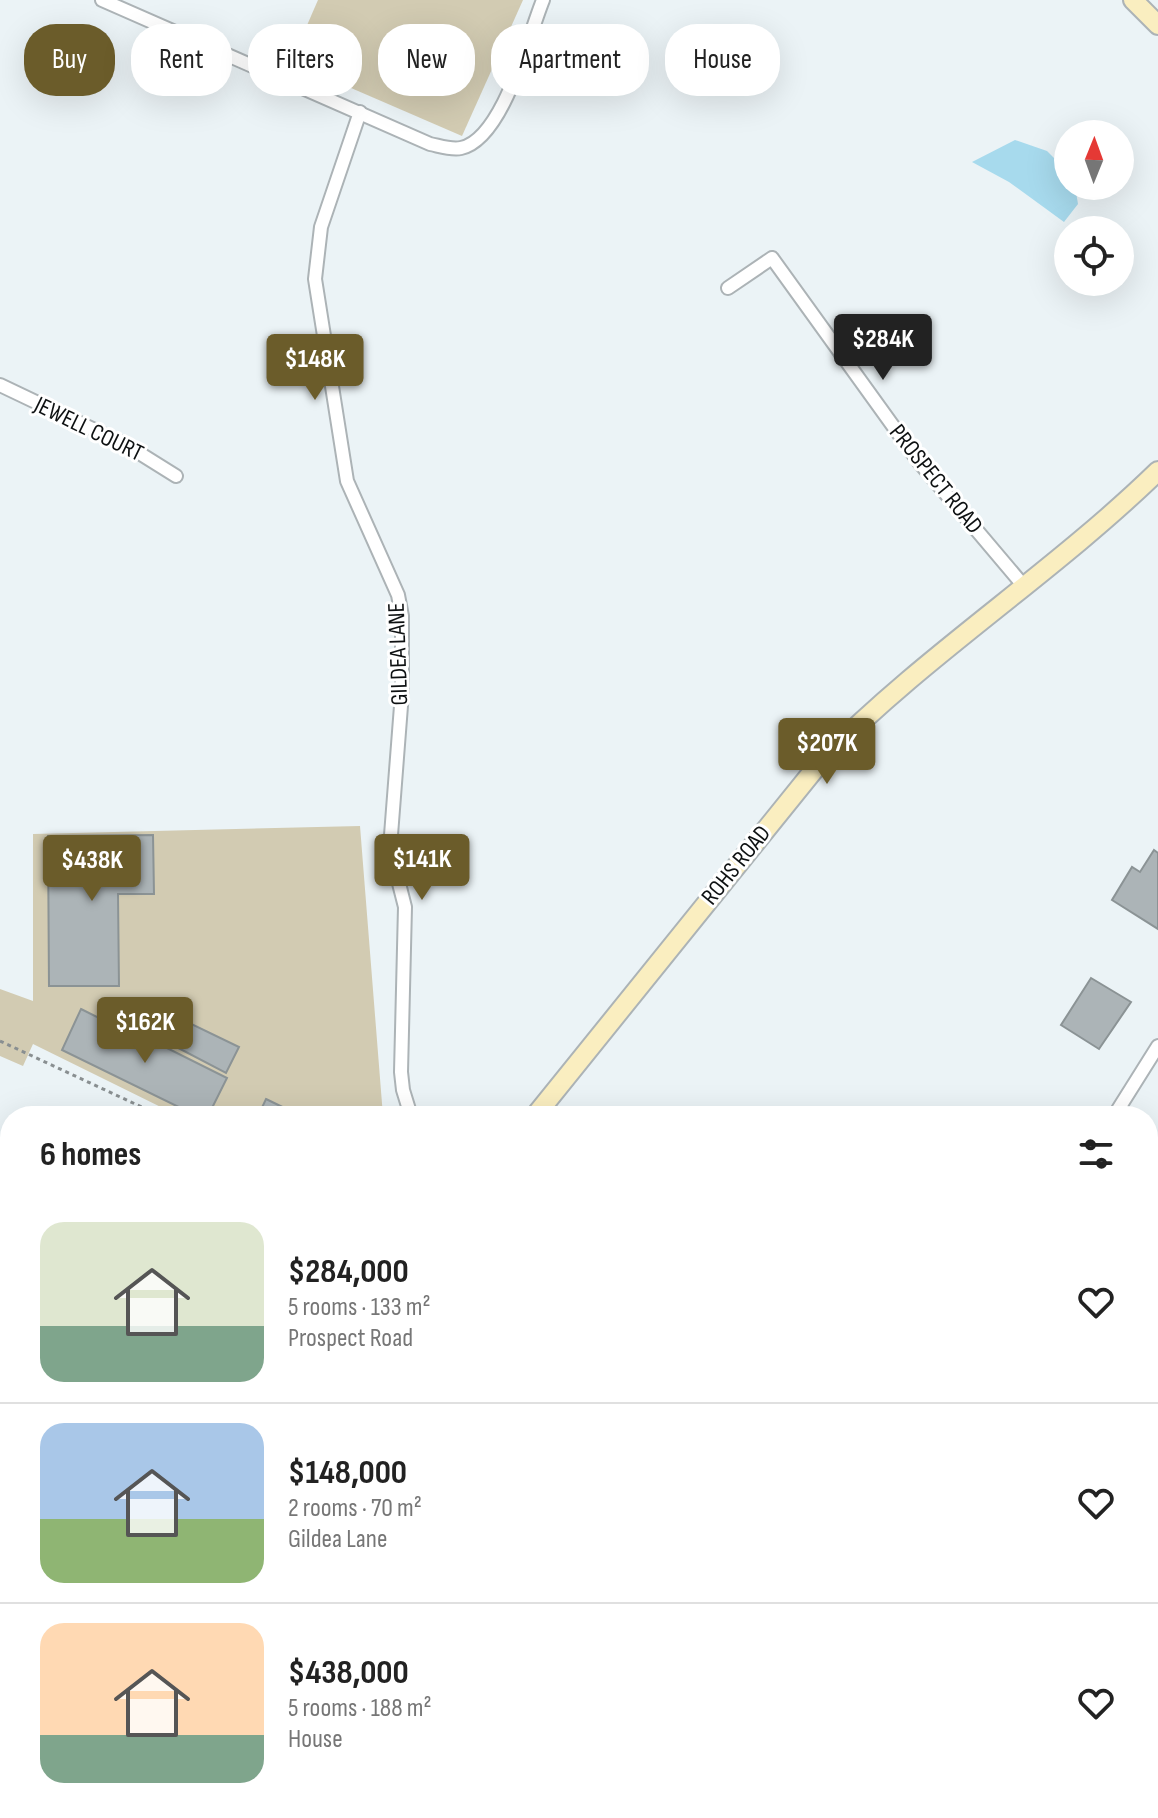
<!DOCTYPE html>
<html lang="en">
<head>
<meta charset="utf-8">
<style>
	body { margin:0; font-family:"Sofia Sans Condensed",sans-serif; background:#f6f6f6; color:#222; height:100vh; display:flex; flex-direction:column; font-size:30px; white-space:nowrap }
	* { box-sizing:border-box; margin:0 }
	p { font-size:26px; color:#767676 }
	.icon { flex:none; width:44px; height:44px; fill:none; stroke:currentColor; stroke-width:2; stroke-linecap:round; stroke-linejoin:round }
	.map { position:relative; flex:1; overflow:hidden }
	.side { position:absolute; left:0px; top:1106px; width:1158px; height:712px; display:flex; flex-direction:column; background:#fff; border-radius:32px 32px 0 0; box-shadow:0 8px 32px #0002 }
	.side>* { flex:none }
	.hud { position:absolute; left:24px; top:24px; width:1110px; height:72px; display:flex; gap:16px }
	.needle { width:52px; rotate:1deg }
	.buttons { position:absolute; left:1054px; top:120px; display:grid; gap:16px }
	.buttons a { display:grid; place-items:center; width:80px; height:80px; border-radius:50%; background:#fff; box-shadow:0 8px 32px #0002; font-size:40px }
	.price { position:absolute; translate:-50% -68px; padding:0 18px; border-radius:8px; background:#6b5c2a; color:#fff; font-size:26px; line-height:52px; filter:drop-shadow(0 2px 4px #0008) }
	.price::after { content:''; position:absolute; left:50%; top:48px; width:24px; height:18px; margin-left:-12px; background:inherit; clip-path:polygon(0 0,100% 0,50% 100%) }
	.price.current { background:#222; color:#fff }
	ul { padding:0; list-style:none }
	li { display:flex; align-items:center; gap:24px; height:200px; padding:0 40px }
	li+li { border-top:2px solid #e0e0e0 }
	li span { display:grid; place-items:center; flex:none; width:224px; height:160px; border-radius:24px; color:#555 }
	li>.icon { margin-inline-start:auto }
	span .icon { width:96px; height:96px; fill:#fffc; stroke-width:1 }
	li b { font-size:34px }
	h2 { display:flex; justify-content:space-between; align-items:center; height:96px; padding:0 40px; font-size:34px }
	.tag { padding:0 28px; border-radius:32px; background:#fff; box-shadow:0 8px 32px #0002; font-size:28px; line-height:72px }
	.tag.current { background:#6b5c2a; color:#fff }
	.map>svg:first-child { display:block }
</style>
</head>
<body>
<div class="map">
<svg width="1158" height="1818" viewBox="0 0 1158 1818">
	<rect width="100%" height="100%" fill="#ebf3f6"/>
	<g fill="#d2cbb2">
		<polygon points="318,0 523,0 462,136 291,62"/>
		<polygon points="360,826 383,1116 179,1116 33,1044 23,1066 0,1056 0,989 33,1001 33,834"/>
		<polygon points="1158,1437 1158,1611 1148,1625 1148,1453"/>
		<polygon points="1148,1649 1158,1656 1158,1818 1153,1818 1138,1808 1148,1808"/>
	</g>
	<polygon fill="#a7daed" points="1015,140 1047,151 1068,172 1068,186 1075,186 1078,204 1064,222 1009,182 972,162"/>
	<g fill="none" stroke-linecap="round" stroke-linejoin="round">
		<g stroke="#a7daed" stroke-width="4">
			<polyline points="1148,1504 1158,1488"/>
			<polyline points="1148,1575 1158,1566"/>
			<polyline points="1076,1808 1079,1818"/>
		</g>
	</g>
	<g fill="#acb4b7" stroke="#8b9395" stroke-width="2">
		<polygon points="153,835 154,894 118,894 119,986 49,986 48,836"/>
		<polygon points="1154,850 1158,853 1158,929 1112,900 1132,867 1140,872"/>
		<polygon points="1091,978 1131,1002 1099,1049 1061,1025"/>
		<polygon points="150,1004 239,1047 226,1073 161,1039 165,1031 142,1019"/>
		<polygon points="81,1009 153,1045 155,1042 227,1078 208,1116 197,1116 62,1050"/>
		<polygon points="266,1099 301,1116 258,1116"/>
	</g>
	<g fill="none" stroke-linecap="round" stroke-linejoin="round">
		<g stroke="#acb3b6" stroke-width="16">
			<g id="street">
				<path d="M102,0L430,144C440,146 451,150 461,148C503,139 528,37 543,0"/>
				<polyline points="360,112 321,227 315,279 347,481 398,595 402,616 402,693 390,848 405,907 401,1072 403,1090 411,1116"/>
				<polyline points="728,288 772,258 919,462 1023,585"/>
				<polyline points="0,385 128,446 176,476"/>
				<polyline points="1114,1116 1158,1046"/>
				<polyline points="0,1492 10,1476"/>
				<polyline points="814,1818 815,1808"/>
			</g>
		</g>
		<g stroke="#acb3b6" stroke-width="22">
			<g id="secondary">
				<polyline points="1133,0 1158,25"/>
				<path d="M535,1116L822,760C926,654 1052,574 1158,471"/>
				<polyline points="0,1203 10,1203"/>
				<polyline points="1122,1808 1137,1818"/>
			</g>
		</g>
		<g stroke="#898f91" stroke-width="3" stroke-dasharray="4 4" stroke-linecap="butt">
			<polyline points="0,1041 161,1116"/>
			<polyline points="1148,1734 1158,1740"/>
		</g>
		<use href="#street" stroke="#fff" stroke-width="12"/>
		<use href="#secondary" stroke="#faeec0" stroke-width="18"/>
	</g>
	<g text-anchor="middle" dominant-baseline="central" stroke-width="6" stroke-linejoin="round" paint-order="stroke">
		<g font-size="24" fill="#0e1112" stroke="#fff">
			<text transform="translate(89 429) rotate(26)">JEWELL COURT</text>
			<text transform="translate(936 479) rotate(51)">PROSPECT ROAD</text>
			<text transform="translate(398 654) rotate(-92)">GILDEA LANE</text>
			<text transform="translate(736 865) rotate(-51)">ROHS ROAD</text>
		</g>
	</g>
</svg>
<div class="buttons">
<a><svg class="needle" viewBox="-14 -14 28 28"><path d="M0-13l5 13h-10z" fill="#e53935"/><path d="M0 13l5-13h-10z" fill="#767676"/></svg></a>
<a><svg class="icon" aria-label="locate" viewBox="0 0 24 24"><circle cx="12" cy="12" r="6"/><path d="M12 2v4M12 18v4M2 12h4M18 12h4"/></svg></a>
</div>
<b class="price current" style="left:883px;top:382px">$284K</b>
<b class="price" style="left:315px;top:402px">$148K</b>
<b class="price" style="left:827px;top:786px">$207K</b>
<b class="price" style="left:422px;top:902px">$141K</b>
<b class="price" style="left:92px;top:903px">$438K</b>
<b class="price" style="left:145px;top:1065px">$162K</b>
<div class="hud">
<a class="tag current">Buy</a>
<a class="tag">Rent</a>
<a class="tag">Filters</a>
<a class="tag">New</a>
<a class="tag">Apartment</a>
<a class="tag">House</a>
</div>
<section class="side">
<h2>6 homes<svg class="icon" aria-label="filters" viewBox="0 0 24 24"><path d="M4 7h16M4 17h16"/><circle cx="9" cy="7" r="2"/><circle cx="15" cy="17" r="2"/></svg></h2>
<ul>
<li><span style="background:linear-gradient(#dfe7d0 65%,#7fa58c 0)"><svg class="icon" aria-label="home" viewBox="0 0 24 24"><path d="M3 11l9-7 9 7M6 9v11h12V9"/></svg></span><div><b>$284,000</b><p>5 rooms · 133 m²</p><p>Prospect Road</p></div><svg class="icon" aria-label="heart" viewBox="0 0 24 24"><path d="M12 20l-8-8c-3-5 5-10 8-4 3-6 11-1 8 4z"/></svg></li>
<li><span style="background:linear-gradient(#a9c7e8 60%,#8fb573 0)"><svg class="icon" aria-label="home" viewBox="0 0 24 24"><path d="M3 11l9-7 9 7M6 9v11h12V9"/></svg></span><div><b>$148,000</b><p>2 rooms · 70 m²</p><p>Gildea Lane</p></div><svg class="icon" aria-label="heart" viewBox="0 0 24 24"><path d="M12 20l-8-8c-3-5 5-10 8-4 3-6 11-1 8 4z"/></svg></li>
<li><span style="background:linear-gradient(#ffd9b3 70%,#7fa58c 0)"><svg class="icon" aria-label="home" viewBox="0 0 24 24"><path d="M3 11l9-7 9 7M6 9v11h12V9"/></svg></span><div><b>$438,000</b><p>5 rooms · 188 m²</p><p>House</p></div><svg class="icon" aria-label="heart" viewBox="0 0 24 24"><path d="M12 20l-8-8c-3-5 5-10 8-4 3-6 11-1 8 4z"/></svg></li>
</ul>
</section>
</div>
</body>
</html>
